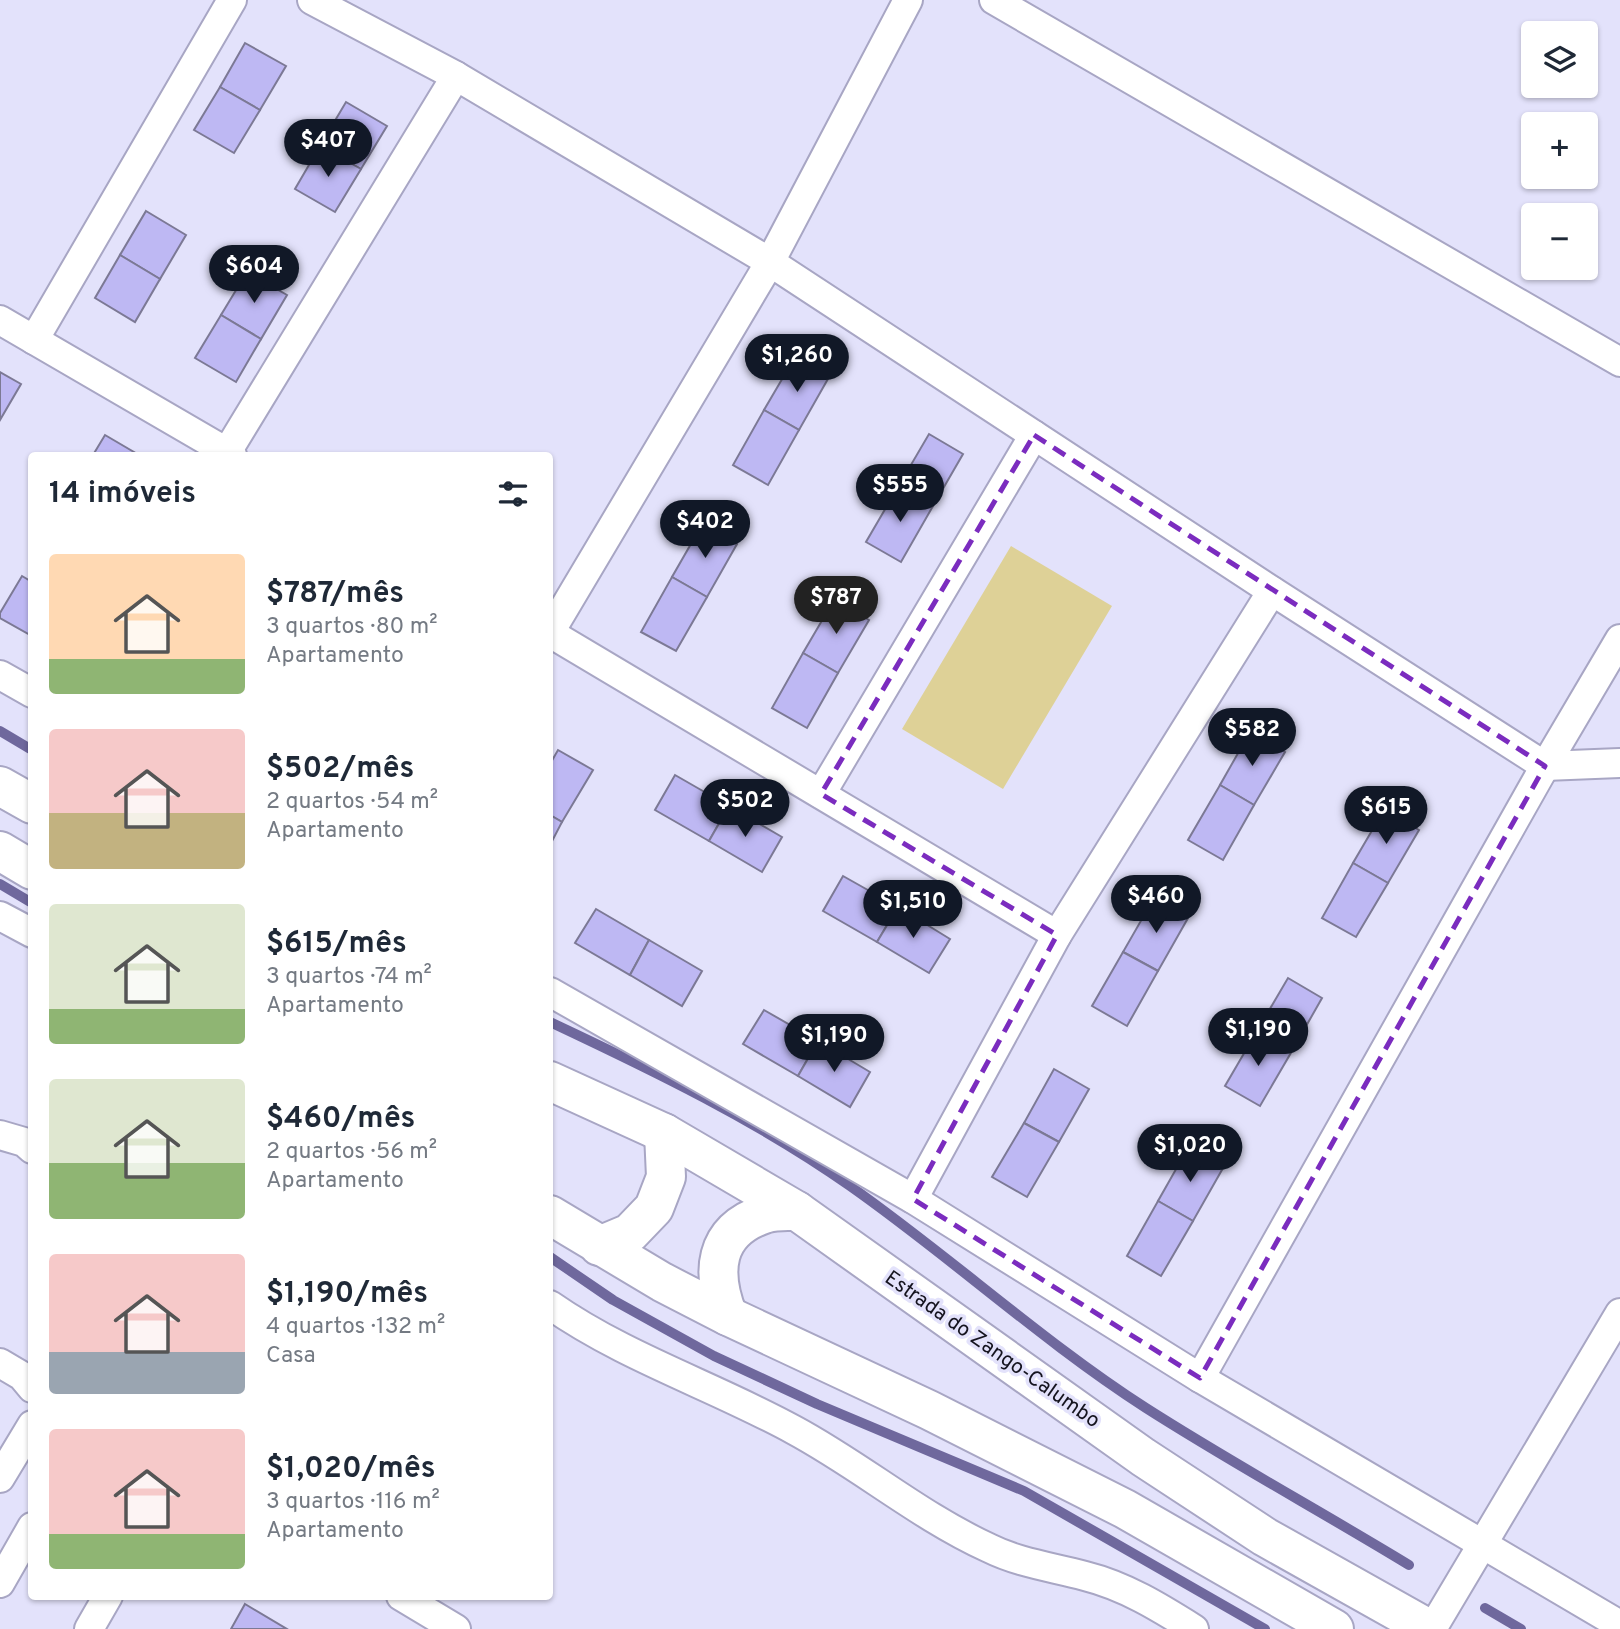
<!DOCTYPE html>
<html lang="pt">
<head>
<meta charset="utf-8">
<style>
	body { margin:0; font-family:Overpass,sans-serif; background:#f2f2f3; color:#1f2937; height:100vh; display:flex; flex-direction:column; font-size:26px; white-space:nowrap }
	* { box-sizing:border-box; margin:0 }
	p { font-size:23px; color:#747a83 }
	.icon { flex:none; width:38px; height:38px; fill:none; stroke:currentColor; stroke-width:2; stroke-linecap:round; stroke-linejoin:round }
	.map { position:relative; flex:1; overflow:hidden }
	.side { position:absolute; left:28px; top:452px; width:525px; height:1148px; display:flex; flex-direction:column; background:#fff; border-radius:7px; box-shadow:0 2px 5px #0004 }
	.side>* { flex:none }
	.fabs { position:absolute; left:1521px; top:21px; display:grid; gap:14px }
	.fabs a { display:grid; place-items:center; width:77px; height:77px; border-radius:7px; background:#fff; box-shadow:0 2px 5px #0004; font-size:35px }
	.price { position:absolute; translate:-50% -60px; padding:0 16px; border-radius:24px; background:#111827; color:#fff; font-size:23px; line-height:46px; filter:drop-shadow(0 2px 4px #0008) }
	.price::after { content:''; position:absolute; left:50%; top:42px; width:21px; height:16px; margin-left:-10px; background:inherit; clip-path:polygon(0 0,100% 0,50% 100%) }
	.price.current { background:#222; color:#fff }
	ul { padding:0; list-style:none }
	li { display:flex; align-items:center; gap:21px; height:175px; padding:0 21px }
	li span { display:grid; place-items:center; flex:none; width:196px; height:140px; border-radius:7px; color:#555 }
	li>.icon { margin-inline-start:auto }
	span .icon { width:84px; height:84px; fill:#fffc; stroke-width:1 }
	li b { font-size:30px }
	h2 { display:flex; justify-content:space-between; align-items:center; height:84px; padding:0 21px; font-size:30px }
	.map>svg:first-child { display:block }
</style>
</head>
<body>
<div class="map">
<svg width="1620" height="1629" viewBox="0 0 1620 1629">
	<rect width="100%" height="100%" fill="#e3e2fb"/>
	<polygon fill="#ded197" points="1011,546 1112,606 1003,789 902,729"/>
	<g fill="none" stroke-linecap="round" stroke-linejoin="round">
		<g stroke="#6f689d" stroke-width="10">
			<polyline points="0,731 32,750"/>
			<polyline points="0,884 32,903"/>
			<path d="M550,1022C652,1070 758,1121 850,1186C951,1257 1042,1341 1146,1408C1232,1463 1322,1512 1409,1565"/>
			<polyline points="550,1257 613,1300 714,1356 817,1404 1024,1491 1265,1629"/>
			<polyline points="1485,1608 1521,1629"/>
		</g>
	</g>
	<g fill="#beb8f3" stroke="#7c7995" stroke-width="2">
		<polygon points="245,43 286,66 260,110 220,87"/>
		<polygon points="220,87 260,110 234,153 194,130"/>
		<polygon points="346,102 387,126 361,169 320,146"/>
		<polygon points="320,146 361,169 335,212 295,189"/>
		<polygon points="146,211 186,235 160,279 120,255"/>
		<polygon points="120,255 160,279 135,322 95,298"/>
		<polygon points="247,272 287,295 261,339 221,315"/>
		<polygon points="221,315 261,339 236,382 195,358"/>
		<polygon points="795,357 829,377 799,430 764,410"/>
		<polygon points="0,372 21,384 0,420"/>
		<polygon points="764,410 799,430 768,485 733,465"/>
		<polygon points="929,434 963,454 933,506 898,487"/>
		<polygon points="105,435 139,455 93,455"/>
		<polygon points="898,487 933,506 901,562 866,542"/>
		<polygon points="703,523 737,544 707,597 672,577"/>
		<polygon points="22,576 32,582 32,636 0,618 0,613"/>
		<polygon points="672,577 707,597 676,651 641,632"/>
		<polygon points="834,600 869,620 838,673 803,653"/>
		<polygon points="803,653 838,673 807,728 772,708"/>
		<polygon points="1250,732 1285,752 1254,805 1220,785"/>
		<polygon points="558,750 593,770 562,822 550,815 550,764"/>
		<polygon points="675,775 729,806 709,841 655,810"/>
		<polygon points="1220,785 1254,805 1223,860 1188,840"/>
		<polygon points="729,806 782,837 762,872 709,841"/>
		<polygon points="1384,810 1419,830 1388,883 1353,863"/>
		<polygon points="550,815 562,822 550,845"/>
		<polygon points="1353,863 1388,883 1356,937 1322,918"/>
		<polygon points="843,876 898,907 877,942 823,911"/>
		<polygon points="1154,898 1188,918 1158,971 1123,952"/>
		<polygon points="898,907 950,939 929,973 877,942"/>
		<polygon points="596,909 649,940 630,975 575,943"/>
		<polygon points="649,940 702,971 682,1006 630,975"/>
		<polygon points="1123,952 1158,971 1127,1026 1092,1006"/>
		<polygon points="1288,978 1322,998 1292,1051 1257,1031"/>
		<polygon points="764,1010 818,1041 798,1076 743,1044"/>
		<polygon points="1257,1031 1292,1051 1260,1106 1225,1086"/>
		<polygon points="818,1041 870,1072 850,1107 798,1076"/>
		<polygon points="1054,1069 1089,1089 1059,1142 1024,1123"/>
		<polygon points="1024,1123 1059,1142 1027,1197 992,1177"/>
		<polygon points="1188,1148 1223,1168 1193,1221 1158,1201"/>
		<polygon points="1158,1201 1193,1221 1161,1276 1127,1256"/>
		<polygon points="245,1604 287,1629 231,1629"/>
	</g>
	<g fill="none" stroke-linecap="round" stroke-linejoin="round">
		<g stroke="#a8a6c4" stroke-width="32">
			<g id="minor">
				<polyline points="312,0 456,76 770,262 1272,591 1545,766 1620,763"/>
				<polyline points="994,0 1620,362"/>
				<polyline points="0,320 232,455"/>
				<polyline points="34,340 232,0"/>
				<polyline points="227,452 456,76"/>
				<polyline points="550,632 770,262 908,0"/>
				<polyline points="550,633 1057,935"/>
				<polyline points="0,675 32,693"/>
				<polyline points="821,794 1034,435"/>
				<polyline points="0,916 32,933"/>
				<polyline points="550,992 913,1199 1200,1378 1620,1625"/>
				<polyline points="0,1135 24,1142 32,1149"/>
				<polyline points="913,1199 1057,935 1272,591"/>
				<path d="M550,1305C626,1358 714,1386 794,1430C861,1466 919,1516 989,1548C1019,1563 1052,1567 1085,1576C1125,1586 1159,1607 1194,1629"/>
				<polyline points="0,1363 22,1376 32,1388"/>
				<polyline points="1200,1378 1545,766 1620,639"/>
				<polyline points="0,1478 32,1425"/>
				<polyline points="0,1583 32,1527"/>
				<polyline points="401,1596 456,1629"/>
				<polyline points="89,1629 108,1596"/>
				<polyline points="1432,1629 1620,1313"/>
			</g>
		</g>
		<g stroke="#a8a6c4" stroke-width="42">
			<g id="primary">
				<polyline points="0,786 32,804"/>
				<polyline points="0,851 32,870"/>
				<polyline points="550,1081 664,1133 797,1211 1143,1457 1265,1537 1429,1629"/>
				<polyline points="550,1215 662,1282 728,1316 929,1410 1125,1509 1334,1629"/>
				<polyline points="599,1246 630,1233 654,1208 666,1177 664,1133"/>
				<path d="M728,1316C711,1273 713,1231 764,1214C774,1210 786,1211 797,1211"/>
			</g>
		</g>
		<use href="#minor" stroke="#fff" stroke-width="28"/>
		<use href="#primary" stroke="#fff" stroke-width="38"/>
	</g>
	<path fill="none" stroke="#7b2cbf" stroke-width="5" stroke-dasharray="14 9" stroke-linejoin="round" d="M1034,435L1545,766L1200,1378L913,1199L1057,935L821,794Z"/>
	<g text-anchor="middle" dominant-baseline="central" stroke-width="7" stroke-linejoin="round" paint-order="stroke">
		<g font-size="21" fill="#15141f" stroke="#e3e2fb">
			<text transform="translate(992 1350) rotate(35)">Estrada do Zango-Calumbo</text>
		</g>
	</g>
</svg>
<div class="fabs">
<a><svg class="icon" aria-label="layers" viewBox="0 0 24 24"><path d="M12 4l9 5-9 5-9-5zM3 14l9 5 9-5"/></svg></a>
<a>+</a>
<a>−</a>
</div>
<b class="price" style="left:328px;top:179px">$407</b>
<b class="price" style="left:254px;top:305px">$604</b>
<b class="price" style="left:797px;top:394px">$1,260</b>
<b class="price" style="left:900px;top:524px">$555</b>
<b class="price" style="left:705px;top:560px">$402</b>
<b class="price current" style="left:836px;top:636px">$787</b>
<b class="price" style="left:1252px;top:768px">$582</b>
<b class="price" style="left:745px;top:839px">$502</b>
<b class="price" style="left:1386px;top:846px">$615</b>
<b class="price" style="left:1156px;top:935px">$460</b>
<b class="price" style="left:913px;top:940px">$1,510</b>
<b class="price" style="left:1258px;top:1068px">$1,190</b>
<b class="price" style="left:834px;top:1074px">$1,190</b>
<b class="price" style="left:1190px;top:1184px">$1,020</b>
<section class="side">
<h2>14 imóveis<svg class="icon" aria-label="filters" viewBox="0 0 24 24"><path d="M4 7h16M4 17h16"/><circle cx="9" cy="7" r="2"/><circle cx="15" cy="17" r="2"/></svg></h2>
<ul>
<li><span style="background:linear-gradient(#ffd9b3 75%,#8fb573 0)"><svg class="icon" aria-label="home" viewBox="0 0 24 24"><path d="M3 11l9-7 9 7M6 9v11h12V9"/></svg></span><div><b>$787/mês</b><p>3 quartos · 80 m²</p><p>Apartamento</p></div></li>
<li><span style="background:linear-gradient(#f6c9c9 60%,#c2b280 0)"><svg class="icon" aria-label="home" viewBox="0 0 24 24"><path d="M3 11l9-7 9 7M6 9v11h12V9"/></svg></span><div><b>$502/mês</b><p>2 quartos · 54 m²</p><p>Apartamento</p></div></li>
<li><span style="background:linear-gradient(#dfe7d0 75%,#8fb573 0)"><svg class="icon" aria-label="home" viewBox="0 0 24 24"><path d="M3 11l9-7 9 7M6 9v11h12V9"/></svg></span><div><b>$615/mês</b><p>3 quartos · 74 m²</p><p>Apartamento</p></div></li>
<li><span style="background:linear-gradient(#dfe7d0 60%,#8fb573 0)"><svg class="icon" aria-label="home" viewBox="0 0 24 24"><path d="M3 11l9-7 9 7M6 9v11h12V9"/></svg></span><div><b>$460/mês</b><p>2 quartos · 56 m²</p><p>Apartamento</p></div></li>
<li><span style="background:linear-gradient(#f6c9c9 70%,#9aa5b1 0)"><svg class="icon" aria-label="home" viewBox="0 0 24 24"><path d="M3 11l9-7 9 7M6 9v11h12V9"/></svg></span><div><b>$1,190/mês</b><p>4 quartos · 132 m²</p><p>Casa</p></div></li>
<li><span style="background:linear-gradient(#f6c9c9 75%,#8fb573 0)"><svg class="icon" aria-label="home" viewBox="0 0 24 24"><path d="M3 11l9-7 9 7M6 9v11h12V9"/></svg></span><div><b>$1,020/mês</b><p>3 quartos · 116 m²</p><p>Apartamento</p></div></li>
</ul>
</section>
</div>
</body>
</html>
